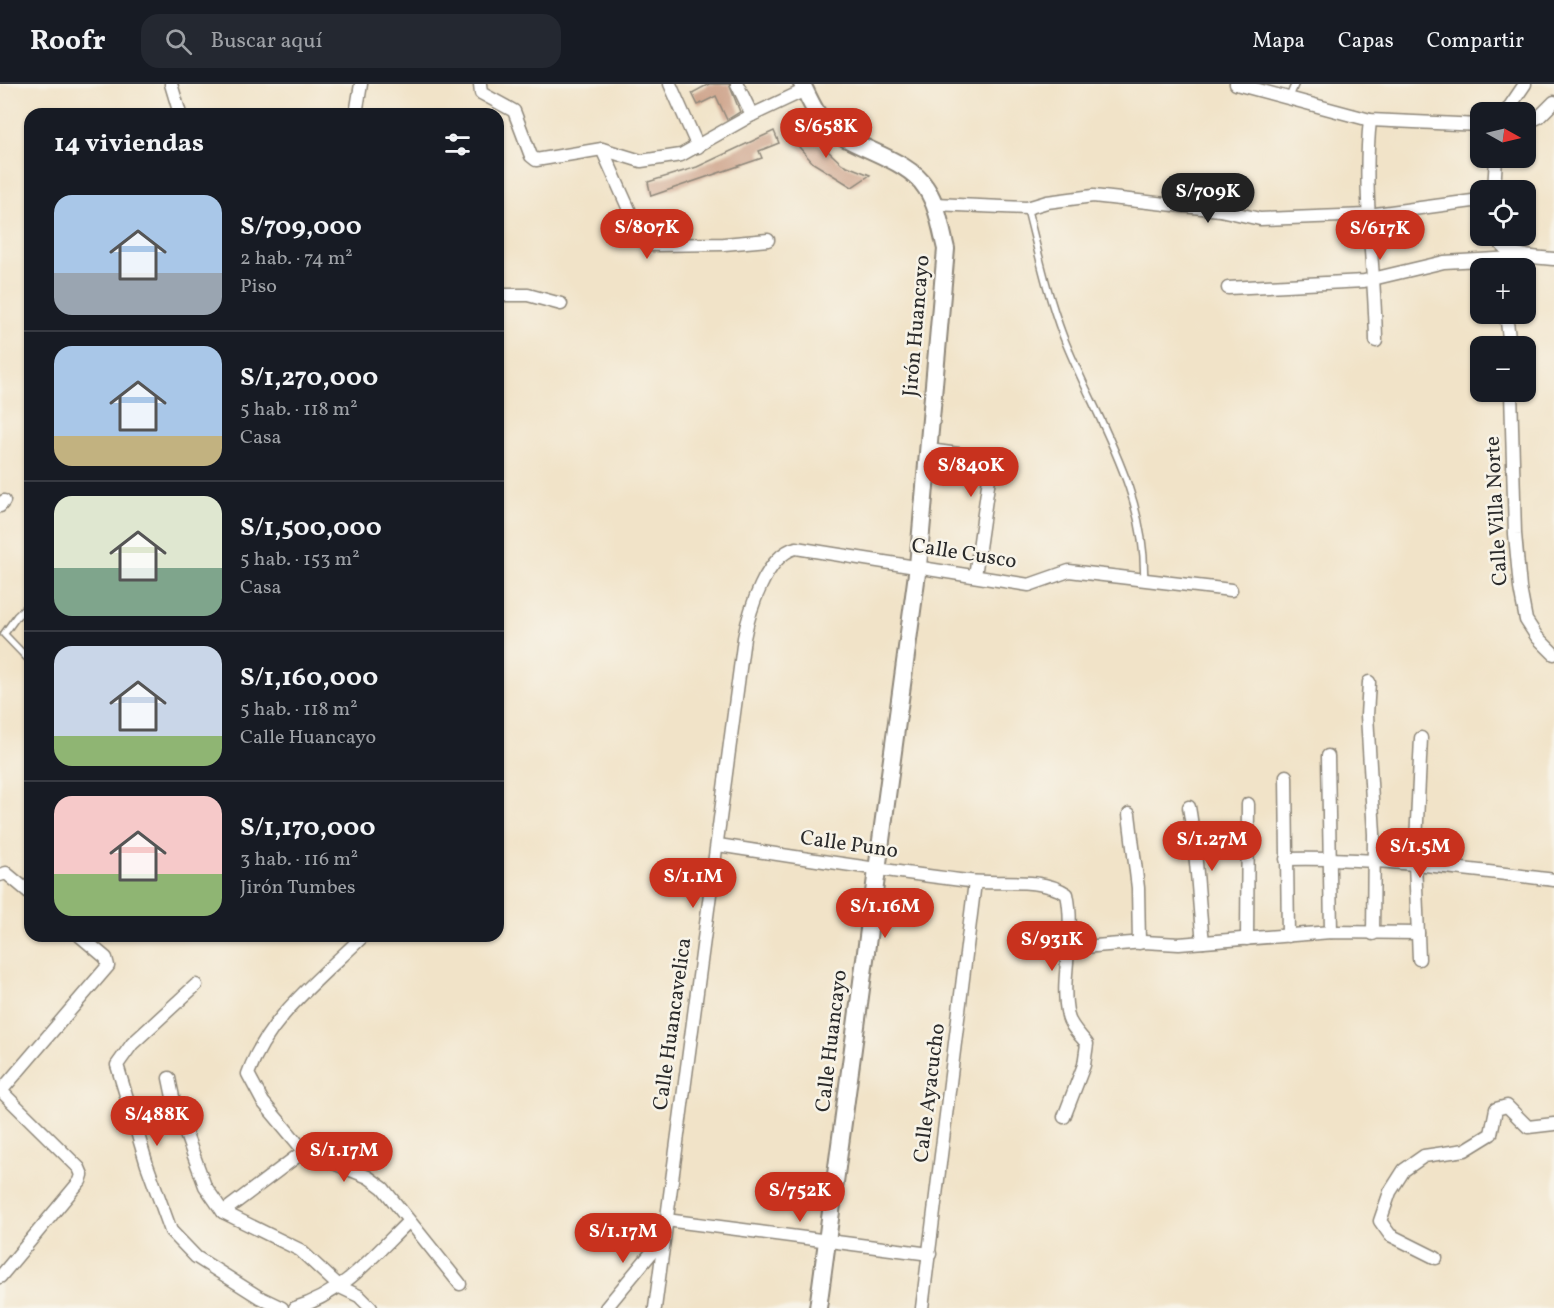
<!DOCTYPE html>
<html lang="es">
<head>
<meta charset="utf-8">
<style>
	body { margin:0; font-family:Vollkorn,serif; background:#242831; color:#f1f3f6; height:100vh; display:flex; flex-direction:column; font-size:22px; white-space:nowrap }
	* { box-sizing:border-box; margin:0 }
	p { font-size:20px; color:#9ea1a6 }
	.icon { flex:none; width:33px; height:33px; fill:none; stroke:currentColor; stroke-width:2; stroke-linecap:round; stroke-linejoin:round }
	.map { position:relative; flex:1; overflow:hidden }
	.panel { position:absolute; left:24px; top:24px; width:480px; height:834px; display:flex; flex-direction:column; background:#171b24; border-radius:18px; box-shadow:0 2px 4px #0004 }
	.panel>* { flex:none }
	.needle { width:39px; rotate:98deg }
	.fabs { position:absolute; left:1470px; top:18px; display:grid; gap:12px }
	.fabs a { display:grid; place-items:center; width:66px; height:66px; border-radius:12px; background:#171b24; box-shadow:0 2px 4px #0004; font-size:30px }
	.price { position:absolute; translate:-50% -51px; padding:0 14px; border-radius:21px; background:#c8321e; color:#fff; font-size:20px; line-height:39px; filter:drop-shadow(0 2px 3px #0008) }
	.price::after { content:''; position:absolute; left:50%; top:36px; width:18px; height:14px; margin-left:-9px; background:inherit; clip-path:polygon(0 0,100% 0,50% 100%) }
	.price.on { background:#222; color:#fff }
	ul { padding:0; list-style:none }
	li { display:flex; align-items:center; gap:18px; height:150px; padding:0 30px }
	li+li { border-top:2px solid #363941 }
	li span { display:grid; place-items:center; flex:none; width:168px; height:120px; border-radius:18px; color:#555 }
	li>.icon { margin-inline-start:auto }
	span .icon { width:72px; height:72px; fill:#fffc; stroke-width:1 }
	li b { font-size:26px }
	h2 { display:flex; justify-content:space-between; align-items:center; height:72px; padding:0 30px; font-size:26px }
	header { display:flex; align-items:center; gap:36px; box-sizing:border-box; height:84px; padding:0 30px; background:#171b24; border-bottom:2px solid #363941 }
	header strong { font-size:28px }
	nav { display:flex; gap:33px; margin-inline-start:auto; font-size:21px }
	.search { width:420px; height:54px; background:#242831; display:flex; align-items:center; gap:15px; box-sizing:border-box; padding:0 21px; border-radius:18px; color:#9ea1a6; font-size:22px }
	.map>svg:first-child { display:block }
</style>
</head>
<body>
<header>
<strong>Roofr</strong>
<div class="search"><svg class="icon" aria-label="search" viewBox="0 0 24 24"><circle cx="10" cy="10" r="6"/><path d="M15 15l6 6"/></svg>Buscar aquí</div>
<nav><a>Mapa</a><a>Capas</a><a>Compartir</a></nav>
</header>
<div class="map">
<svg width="1554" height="1224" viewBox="0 0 1554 1224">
	<rect width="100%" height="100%" fill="#f7f3e8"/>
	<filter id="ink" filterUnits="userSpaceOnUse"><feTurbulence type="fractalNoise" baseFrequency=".0167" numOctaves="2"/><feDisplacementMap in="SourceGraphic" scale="12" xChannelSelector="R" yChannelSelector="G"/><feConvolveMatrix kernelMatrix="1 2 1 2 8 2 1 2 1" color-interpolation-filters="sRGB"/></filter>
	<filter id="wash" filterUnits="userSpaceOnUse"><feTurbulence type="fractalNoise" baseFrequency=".008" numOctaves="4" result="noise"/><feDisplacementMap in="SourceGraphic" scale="24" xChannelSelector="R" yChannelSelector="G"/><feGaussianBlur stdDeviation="1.35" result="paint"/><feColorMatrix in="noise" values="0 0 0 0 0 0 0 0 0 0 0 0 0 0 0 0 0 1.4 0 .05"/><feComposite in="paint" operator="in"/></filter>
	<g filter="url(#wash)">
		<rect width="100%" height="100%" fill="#f1e3c8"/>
		<g id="blocks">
			<g fill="#cda289">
				<polygon points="709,0 729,0 740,28 727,36 716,12 698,21 692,9"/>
				<polygon points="798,42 809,60 815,55 842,80 870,91 852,103 813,79 786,48"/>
				<polygon points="774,47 779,59 759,67 762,74 651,112 648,98 697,83"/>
			</g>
		</g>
	</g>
	<g filter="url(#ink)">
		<use href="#blocks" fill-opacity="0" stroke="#8e877a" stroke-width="1.5"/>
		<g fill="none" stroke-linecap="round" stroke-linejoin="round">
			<g stroke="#8e877a" stroke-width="9">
				<g id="service">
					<polyline points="1289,14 1295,0"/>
					<path d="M1027,124C1038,167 1047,210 1063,252C1094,331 1147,407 1144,496"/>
					<polyline points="30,520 17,532 4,550 30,577"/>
				</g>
			</g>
			<g stroke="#8e877a" stroke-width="15">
				<g id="minor">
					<polyline points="171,0 180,30"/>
					<polyline points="480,0 481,9 514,27 531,72 536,76 602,65 641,77 681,71 752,31 805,6"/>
					<polyline points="670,0 698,63"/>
					<polyline points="737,0 752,31"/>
					<polyline points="1236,0 1370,36 1480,41"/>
					<polyline points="1506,28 1525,0"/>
					<polyline points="356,30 361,0"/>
					<path d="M1370,36C1362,110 1375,183 1376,257"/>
					<polyline points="1526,39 1539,33 1554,18"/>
					<polyline points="602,65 643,157 650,161 724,160 768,156"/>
					<polyline points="1494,106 1496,74"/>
					<polyline points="935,120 1027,124 1047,118 1093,112 1220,126 1260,135 1368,131 1480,116"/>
					<path d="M1497,152C1503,174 1535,173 1554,175"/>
					<polyline points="1228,204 1364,197 1444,178 1531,173"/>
					<polyline points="498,211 528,211 561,220"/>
					<polyline points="1506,230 1510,262"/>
					<polyline points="1511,308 1515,450 1520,504 1526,536 1537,553 1554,570"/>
					<polyline points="929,366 988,374 991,380 975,492"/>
					<polyline points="0,422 4,417"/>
					<polyline points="1369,598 1367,631 1374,750 1373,850"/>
					<polyline points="1328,672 1331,848"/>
					<polyline points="1286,692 1288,852"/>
					<path d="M1189,723C1197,767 1198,813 1203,858"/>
					<polyline points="1129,730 1138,804 1139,859"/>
					<path d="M718,761C801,774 885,787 969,797C1001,801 1039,792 1067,810C1076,853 1059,894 1068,932C1070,942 1081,952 1087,960L1084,981L1064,1033"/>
					<path d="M1286,775C1376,773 1465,785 1554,796"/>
					<polyline points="0,791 6,789 30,809"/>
					<path d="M363,852C321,894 268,933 248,990L263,1018L304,1067L368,1093L383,1104L460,1200"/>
					<polyline points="1247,855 1248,720"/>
					<polyline points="1071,864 1144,858 1179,860 1331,848 1418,849"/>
					<polyline points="1419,875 1415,779 1421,654"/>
					<polyline points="196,901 132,960 117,981 147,1081 171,1147 196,1173 259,1213 282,1224"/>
					<polyline points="169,994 174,1018 205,1102 223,1128 300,1166 340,1203 359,1212 371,1224"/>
					<polyline points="0,1006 79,1084 82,1091 80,1097 0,1193"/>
					<polyline points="1,1007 108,882 106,874 80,852"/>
					<polyline points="223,1128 304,1067"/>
					<polyline points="666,1136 930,1170"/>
					<polyline points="1436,1174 1390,1151 1380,1137 1390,1108 1404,1086 1424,1072 1465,1066 1491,1050 1496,1025 1507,1022 1528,1043 1554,1040"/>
					<path d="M295,1224C343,1210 374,1171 409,1137"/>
					<polyline points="606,1224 662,1156"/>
					<path d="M655,1224L744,554C749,528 766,471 796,464L1029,501L1069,487L1231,506"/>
					<polyline points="922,1224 975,798"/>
				</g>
			</g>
			<g stroke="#8e877a" stroke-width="20">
				<path id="tertiary" d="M802,0C808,12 815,30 825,40C852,65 907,73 926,104C938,122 941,145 946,165L918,482L818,1224"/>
			</g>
			<use href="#service" stroke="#fff" stroke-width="6"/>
			<use href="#minor" stroke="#fff" stroke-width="12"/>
			<use href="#tertiary" stroke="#fff" stroke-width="16"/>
		</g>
	</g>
	<g text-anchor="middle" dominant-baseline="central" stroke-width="5" stroke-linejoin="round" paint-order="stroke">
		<g font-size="21" fill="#2b2b2b" stroke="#f7f3e8">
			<text transform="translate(917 242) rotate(-85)">Jirón Huancayo</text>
			<text transform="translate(1497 427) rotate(-93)">Calle Villa Norte</text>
			<text transform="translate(964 470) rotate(9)">Calle Cusco</text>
			<text transform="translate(849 761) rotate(8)">Calle Puno</text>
			<text transform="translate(673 940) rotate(-82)">Calle Huancavelica</text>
			<text transform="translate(832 957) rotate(-83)">Calle Huancayo</text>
			<text transform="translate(930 1009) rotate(-83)">Calle Ayacucho</text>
		</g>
	</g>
</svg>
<div class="fabs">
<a><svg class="needle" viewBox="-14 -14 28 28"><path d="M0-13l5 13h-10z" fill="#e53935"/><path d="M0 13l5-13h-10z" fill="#9ea1a6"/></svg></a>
<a><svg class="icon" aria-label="locate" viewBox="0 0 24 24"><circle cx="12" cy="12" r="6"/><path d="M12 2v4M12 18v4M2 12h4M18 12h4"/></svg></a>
<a>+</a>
<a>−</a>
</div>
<b class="price" style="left:826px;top:75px">S/658K</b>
<b class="price on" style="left:1208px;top:140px">S/709K</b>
<b class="price" style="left:647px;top:176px">S/807K</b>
<b class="price" style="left:1380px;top:177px">S/617K</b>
<b class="price" style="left:971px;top:414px">S/840K</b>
<b class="price" style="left:1212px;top:788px">S/1.27M</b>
<b class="price" style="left:1420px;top:795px">S/1.5M</b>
<b class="price" style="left:693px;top:825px">S/1.1M</b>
<b class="price" style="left:885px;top:855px">S/1.16M</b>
<b class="price" style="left:1052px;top:888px">S/931K</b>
<b class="price" style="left:157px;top:1063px">S/488K</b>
<b class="price" style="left:344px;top:1099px">S/1.17M</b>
<b class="price" style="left:800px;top:1139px">S/752K</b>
<b class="price" style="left:623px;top:1180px">S/1.17M</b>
<section class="panel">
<h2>14 viviendas<svg class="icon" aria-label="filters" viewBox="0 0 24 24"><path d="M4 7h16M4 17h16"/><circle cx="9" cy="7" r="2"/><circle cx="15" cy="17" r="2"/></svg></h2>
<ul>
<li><span style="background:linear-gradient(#a9c7e8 65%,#9aa5b1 0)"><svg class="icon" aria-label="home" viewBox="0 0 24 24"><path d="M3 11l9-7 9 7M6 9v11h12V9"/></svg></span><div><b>S/709,000</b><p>2 hab. · 74 m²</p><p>Piso</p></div></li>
<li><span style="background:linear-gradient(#a9c7e8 75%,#c2b280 0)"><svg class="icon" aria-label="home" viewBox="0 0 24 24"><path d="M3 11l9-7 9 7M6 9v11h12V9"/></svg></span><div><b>S/1,270,000</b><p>5 hab. · 118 m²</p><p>Casa</p></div></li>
<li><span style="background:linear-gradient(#dfe7d0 60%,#7fa58c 0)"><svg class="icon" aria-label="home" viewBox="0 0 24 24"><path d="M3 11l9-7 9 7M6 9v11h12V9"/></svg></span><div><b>S/1,500,000</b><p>5 hab. · 153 m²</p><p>Casa</p></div></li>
<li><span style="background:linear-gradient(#c9d6e8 75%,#8fb573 0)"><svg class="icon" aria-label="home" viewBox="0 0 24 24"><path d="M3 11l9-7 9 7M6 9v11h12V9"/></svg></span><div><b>S/1,160,000</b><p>5 hab. · 118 m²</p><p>Calle Huancayo</p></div></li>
<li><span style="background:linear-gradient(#f6c9c9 65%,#8fb573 0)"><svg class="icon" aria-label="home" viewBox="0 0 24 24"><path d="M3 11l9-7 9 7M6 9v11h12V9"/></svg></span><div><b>S/1,170,000</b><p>3 hab. · 116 m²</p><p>Jirón Tumbes</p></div></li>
</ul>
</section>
</div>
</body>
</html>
